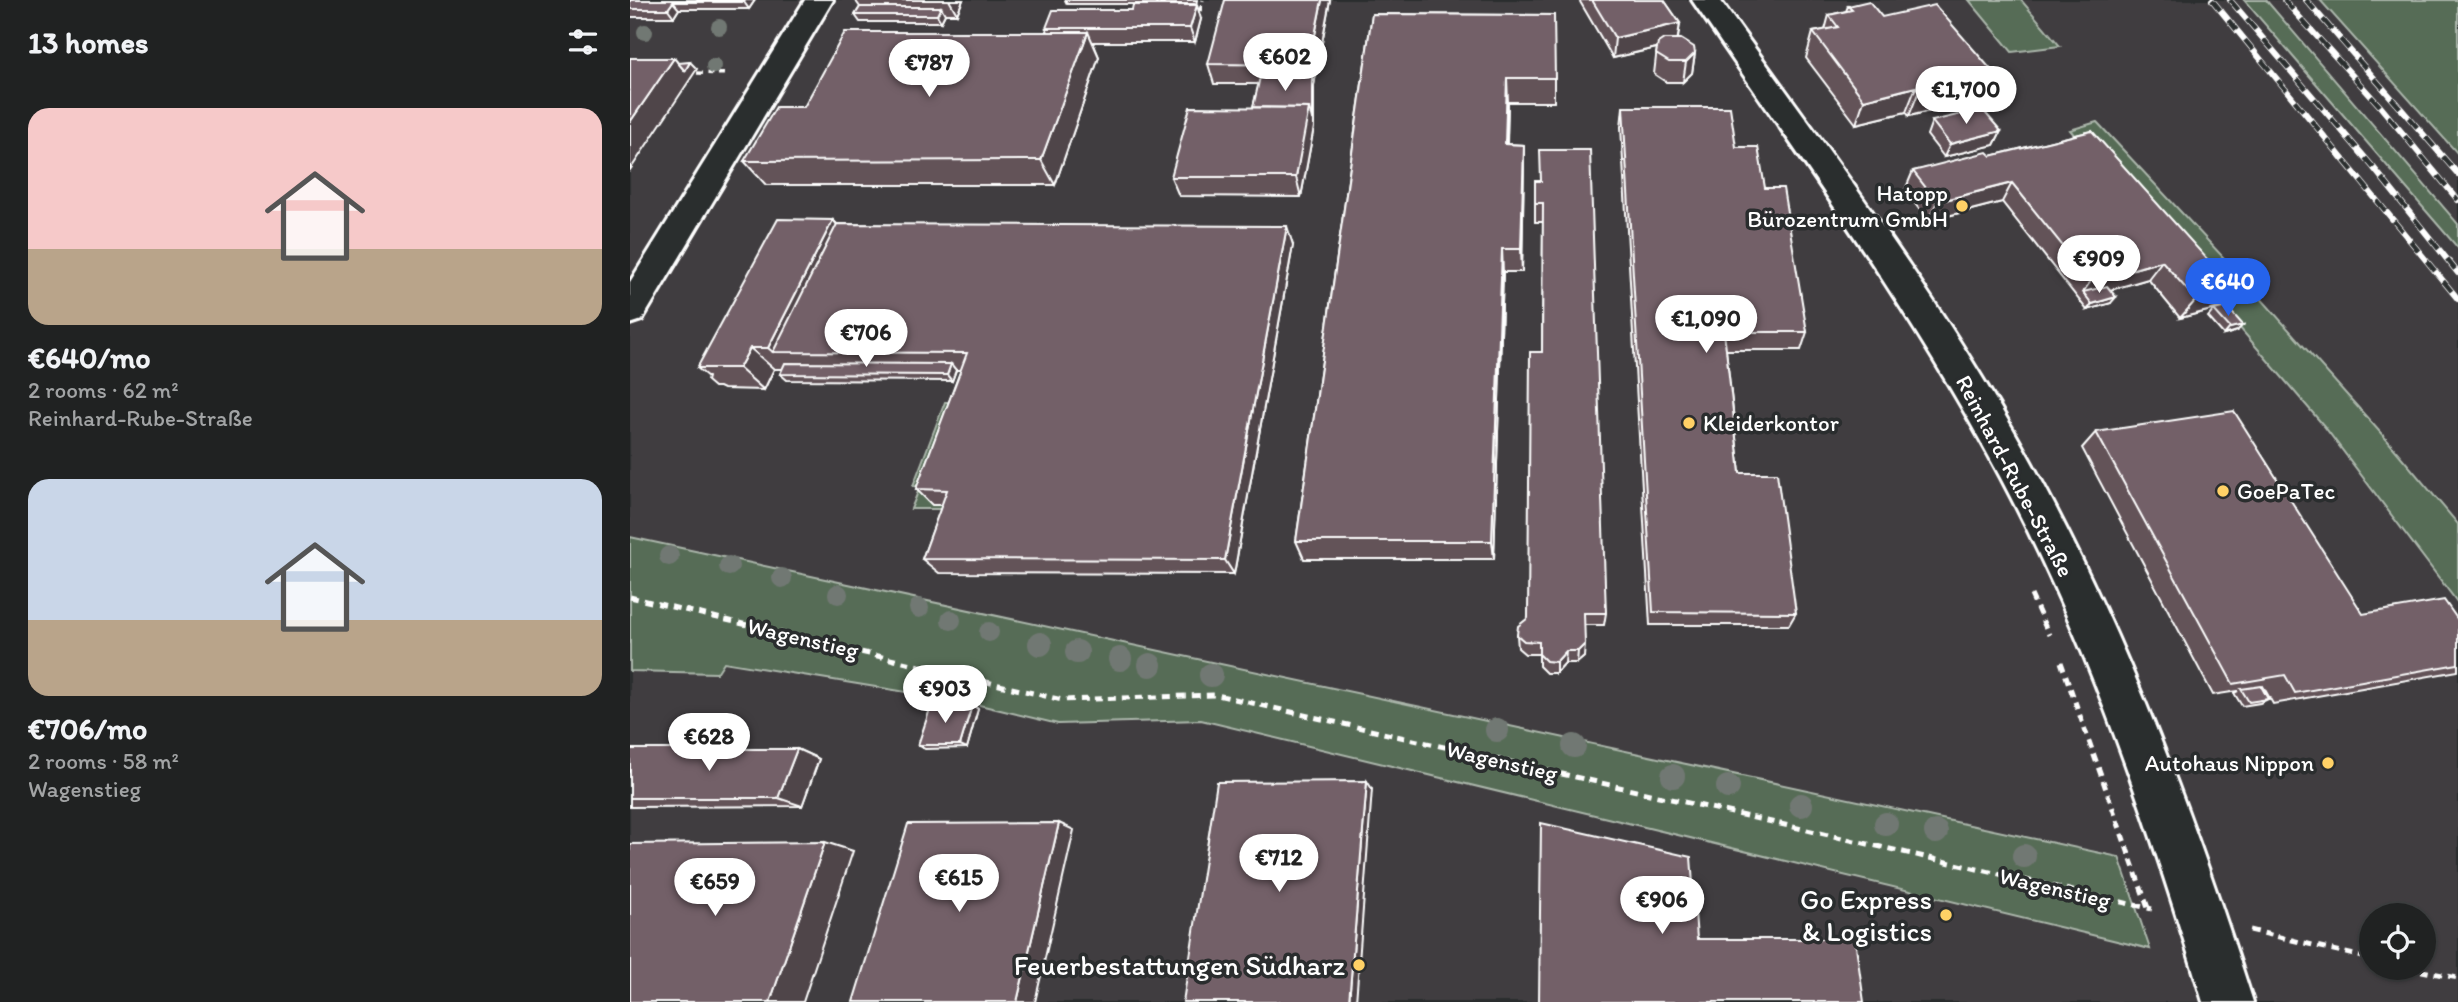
<!DOCTYPE html>
<html lang="en">
<head>
<meta charset="utf-8">
<style>
	body { margin:0; font-family:Itim,sans-serif; background:#282a2a; color:#f1f3f6; height:100vh; display:flex; flex-direction:column; font-size:26px; white-space:nowrap }
	* { box-sizing:border-box; margin:0 }
	p { font-size:23px; color:#a2a4a5 }
	.icon { flex:none; width:38px; height:38px; fill:none; stroke:currentColor; stroke-width:2; stroke-linecap:round; stroke-linejoin:round }
	.map { position:relative; flex:1; overflow:hidden }
	.drawer { display:flex; flex-direction:column; background:#202222; width:630px }
	.drawer>* { flex:none }
	.controls { position:absolute; left:1729px; top:903px; display:grid; gap:14px }
	.controls a { display:grid; place-items:center; width:77px; height:77px; border-radius:50%; background:#202222; box-shadow:0 2px 5px #0004,0 0 0 2px #3d3f40; font-size:35px }
	.price { position:absolute; translate:-50% -60px; padding:0 16px; border-radius:24px; background:#fff; color:#222; font-size:23px; line-height:46px; filter:drop-shadow(0 2px 4px #0008) }
	.price::after { content:''; position:absolute; left:50%; top:42px; width:21px; height:16px; margin-left:-10px; background:inherit; clip-path:polygon(0 0,100% 0,50% 100%) }
	.price.selected { background:#2563eb; color:#fff }
	ul { padding:0; list-style:none }
	li { display:grid; align-content:center; gap:14px; height:371px; padding:0 28px }
	li span { display:grid; place-items:center; height:217px; border-radius:21px; color:#555 }
	li>.icon { margin-inline-start:auto }
	span .icon { width:126px; height:126px; fill:#fffc; stroke-width:1 }
	li b { font-size:30px }
	h2 { display:flex; justify-content:space-between; align-items:center; height:84px; padding:0 28px; font-size:30px }
	main { display:flex; flex:1; min-height:0 }
	.map>svg:first-child { display:block }
</style>
</head>
<body>
<main>
<section class="drawer">
<h2>13 homes<svg class="icon" aria-label="filters" viewBox="0 0 24 24"><path d="M4 7h16M4 17h16"/><circle cx="9" cy="7" r="2"/><circle cx="15" cy="17" r="2"/></svg></h2>
<ul>
<li><span style="background:linear-gradient(#f6c9c9 65%,#b9a48a 0)"><svg class="icon" aria-label="home" viewBox="0 0 24 24"><path d="M3 11l9-7 9 7M6 9v11h12V9"/></svg></span><div><b>€640/mo</b><p>2 rooms · 62 m²</p><p>Reinhard-Rube-Straße</p></div></li>
<li><span style="background:linear-gradient(#c9d6e8 65%,#b9a48a 0)"><svg class="icon" aria-label="home" viewBox="0 0 24 24"><path d="M3 11l9-7 9 7M6 9v11h12V9"/></svg></span><div><b>€706/mo</b><p>2 rooms · 58 m²</p><p>Wagenstieg</p></div></li>
</ul>
</section>
<div class="map">
<svg width="1828" height="1002" viewBox="0 0 1828 1002">
	<rect width="100%" height="100%" fill="#2a2d2e"/>
	<filter id="ink" filterUnits="userSpaceOnUse"><feTurbulence type="fractalNoise" baseFrequency=".0143" numOctaves="2"/><feDisplacementMap in="SourceGraphic" scale="14" xChannelSelector="R" yChannelSelector="G"/><feConvolveMatrix kernelMatrix="1 2 1 2 8 2 1 2 1" color-interpolation-filters="sRGB"/></filter>
	<g filter="url(#ink)">
		<path fill="#403d3f" fill-rule="evenodd" d="M0,0H1689L1828,155V1002H0ZM1741,915H1794V968H1741Z"/>
		<g fill="#576c57" stroke="#abb6ab" stroke-width="2">
			<polygon points="1339,0 1391,0 1430,46 1382,52"/>
			<polygon points="1614,0 1636,0 1828,224 1828,248"/>
			<polygon points="1690,0 1828,0 1828,154"/>
			<polygon points="1467,122 1620,286 1757,440 1828,524 1828,603 1694,426 1440,130"/>
			<polygon points="315,402 340,402 303,504 333,505 331,509 281,509 290,487 283,486"/>
			<polygon points="0,537 1489,857 1520,949 571,720 428,724 337,702 94,662 87,673 0,671"/>
		</g>
		<g fill="none" stroke-linecap="round" stroke-linejoin="round">
			<g stroke="#fff" stroke-width="6">
				<g id="minor">
					<polygon points="175,0 203,0 12,320 0,324 0,282"/>
					<path d="M1062,0H1090C1197,149 1309,295 1398,456C1494,629 1563,815 1623,1002H1573C1519,823 1459,644 1371,478C1282,310 1169,157 1062,0Z"/>
				</g>
			</g>
			<g stroke="#fff" stroke-width="3.5" stroke-dasharray="6 4.5" stroke-linecap="butt">
				<polyline points="570,11 573,0"/>
				<polyline points="67,73 98,74"/>
			</g>
			<g stroke="#fff" stroke-width="5" stroke-dasharray="8 6" stroke-linecap="butt">
				<polyline points="1401,595 1419,635"/>
				<polyline points="0,597 432,700 587,695 1522,909"/>
				<polyline points="1431,662 1518,908"/>
				<polyline points="1620,930 1741,959"/>
				<polyline points="1777,968 1828,978"/>
			</g>
			<use href="#minor" fill="#2a2d2e" fill-rule="evenodd"/>
			<g stroke="#fff" stroke-width="6">
				<g id="rail">
					<polyline points="1582,0 1828,299"/>
					<polyline points="1600,0 1743,167 1828,273"/>
					<polyline points="1654,0 1749,105 1828,200"/>
					<polyline points="1676,0 1828,174"/>
				</g>
			</g>
			<use href="#rail" stroke="#2a2d2e" stroke-width="4.5" stroke-dasharray="13" stroke-linecap="butt"/>
		</g>
		<g fill="#717873">
			<circle cx="89" cy="27" r="8"/>
			<circle cx="15" cy="32" r="8"/>
			<circle cx="84" cy="66" r="8"/>
			<circle cx="39" cy="556" r="10"/>
			<circle cx="99" cy="566" r="10"/>
			<circle cx="152" cy="578" r="10"/>
			<circle cx="208" cy="594" r="10"/>
			<circle cx="289" cy="608" r="10"/>
			<circle cx="321" cy="620" r="10"/>
			<circle cx="359" cy="632" r="10"/>
			<circle cx="410" cy="644" r="12"/>
			<circle cx="447" cy="652" r="12"/>
			<circle cx="490" cy="659" r="12"/>
			<circle cx="520" cy="665" r="12"/>
			<circle cx="581" cy="675" r="12"/>
			<circle cx="867" cy="730" r="12"/>
			<circle cx="944" cy="746" r="12"/>
			<circle cx="1043" cy="776" r="12"/>
			<circle cx="1098" cy="787" r="12"/>
			<circle cx="1171" cy="805" r="12"/>
			<circle cx="1256" cy="824" r="12"/>
			<circle cx="1306" cy="832" r="12"/>
			<circle cx="1394" cy="856" r="12"/>
		</g>
		<g fill="#635359" stroke="#fff" stroke-width="2">
			<polygon points="0,0 125,0 119,9 49,9 44,17 0,17"/>
			<polygon points="225,0 333,0 327,14 315,14 311,22 230,22 225,15 230,7"/>
			<polygon points="435,0 567,0 566,4 437,4"/>
			<polygon points="700,0 684,85 684,127 671,197 549,196 541,177 623,107 629,84 584,84 578,64"/>
			<polygon points="949,0 1034,0 1050,23 1048,39 1065,53 1062,73 1053,82 1036,82 1024,74 1027,48 983,58"/>
			<polygon points="1218,6 1252,17 1364,73 1353,98 1279,116 1276,112 1226,124 1176,58 1183,32 1195,30 1199,15 1216,11"/>
			<polygon points="742,14 924,15 924,102 878,102 877,144 894,145 892,272 873,272 864,559 674,559 666,541"/>
			<polygon points="571,19 565,42 463,42 469,57 425,185 136,185 114,161 174,107 418,32 416,28"/>
			<polygon points="993,107 1106,147 1135,188 1177,332 1171,350 1096,350 1110,473 1166,613 1159,625 1020,625 991,127"/>
			<polygon points="1302,121 1371,131 1364,145 1314,157 1297,135"/>
			<polygon points="1462,131 1589,308 1550,318 1518,279 1480,290 1481,303 1457,310 1372,202 1298,221 1275,190 1283,171 1361,156"/>
			<polygon points="905,181 911,181 976,613 974,625 954,625 954,657 947,663 935,663 926,673 916,673 909,666 909,654 895,654 888,648 887,635 898,618 912,352 913,222 905,222"/>
			<polygon points="203,220 207,224 663,245 604,574 309,573 292,559 312,505 302,505 286,489 331,370 326,370 322,381 157,380 150,374 152,369 144,369 134,390 93,389 89,387 84,387 77,381 78,377 67,368"/>
			<polygon points="1584,310 1607,331 1594,335 1578,317"/>
			<polygon points="1466,432 1733,614 1828,620 1828,671 1643,704 1633,686 1631,687 1638,699 1630,703 1612,706 1604,693 1608,691 1583,695 1452,448"/>
			<polygon points="342,705 348,709 337,748 295,749 288,745"/>
			<polygon points="0,749 167,749 189,759 172,806 0,807"/>
		</g>
		<g fill="#504449" stroke="#fff" stroke-width="2">
			<polygon points="115,0 125,0 119,9 114,2"/>
			<polygon points="319,0 333,0 327,14"/>
			<polygon points="692,0 700,0 684,85 684,127 671,197 666,177 682,77 679,65"/>
			<polygon points="43,2 49,9 44,17 38,9"/>
			<polygon points="567,5 571,19 565,42 560,28"/>
			<polygon points="311,7 315,14 311,22 307,15"/>
			<polygon points="1050,23 1047,43 983,58 985,38"/>
			<polygon points="458,32 469,57 425,185 411,160"/>
			<polygon points="1065,53 1062,73 1053,82 1056,62"/>
			<polygon points="44,58 55,71 60,62 67,69 0,170 0,122"/>
			<polygon points="1364,73 1353,98 1279,116 1289,91"/>
			<polygon points="877,78 878,102 876,169 875,144"/>
			<polygon points="1286,87 1276,112 1226,124 1234,100"/>
			<polygon points="1371,131 1364,145 1314,157 1320,144"/>
			<polygon points="894,145 894,169 892,272 891,249"/>
			<polygon points="1382,183 1372,202 1298,221 1307,202"/>
			<polygon points="203,220 223,243 143,352 138,348"/>
			<polygon points="657,226 663,245 604,574 595,560"/>
			<polygon points="872,249 873,272 864,559 862,541"/>
			<polygon points="1532,261 1518,279 1456,297 1453,292 1461,281"/>
			<polygon points="1605,290 1589,308 1550,318 1566,300"/>
			<polygon points="1486,297 1481,303 1457,310 1462,304"/>
			<polygon points="1613,325 1607,331 1594,335 1600,328"/>
			<polygon points="120,348 144,369 134,390 109,368"/>
			<polygon points="321,364 326,370 322,381 317,375"/>
			<polygon points="955,644 954,657 947,663 948,651"/>
			<polygon points="936,651 935,663 926,673 926,662"/>
			<polygon points="342,705 348,709 337,748 330,745"/>
			<polygon points="167,749 189,759 172,806 148,798"/>
			<polygon points="737,781 742,789 726,1002 719,1002"/>
			<polygon points="429,823 444,830 405,1002 387,1002"/>
			<polygon points="195,842 223,851 173,1002 140,1002"/>
		</g>
		<g fill="#736168" stroke="#fff" stroke-width="2">
			<polygon points="0,0 115,0 114,2 43,2 38,9 0,9"/>
			<polygon points="595,0 692,0 679,65 578,64"/>
			<polygon points="962,0 1034,0 1050,23 985,38"/>
			<polygon points="1239,1 1252,17 1305,5 1364,73 1289,91 1286,87 1234,100 1183,32 1208,27 1199,15 1222,10 1218,6"/>
			<polygon points="503,5 567,5 560,28 416,28 423,10 502,10"/>
			<polygon points="230,7 311,7 307,15 225,15"/>
			<polygon points="742,14 924,15 925,78 877,78 875,144 894,145 891,249 872,249 862,541 666,541"/>
			<polygon points="215,32 458,32 411,160 114,161 146,107 174,107"/>
			<polygon points="1034,39 1051,39 1064,47 1065,53 1056,62 1039,62 1026,54 1028,43"/>
			<polygon points="0,58 44,58 0,122"/>
			<polygon points="60,62 55,71 48,63"/>
			<polygon points="630,77 682,77 682,120 679,108 623,107"/>
			<polygon points="560,107 679,108 666,177 541,177"/>
			<polygon points="993,107 1100,107 1106,147 1128,147 1135,188 1153,188 1177,332 1094,332 1110,473 1147,473 1166,613 1023,612"/>
			<polygon points="1352,109 1371,131 1320,144 1302,121"/>
			<polygon points="1462,131 1605,290 1566,300 1532,261 1461,281 1382,183 1307,202 1283,171 1357,152 1361,156"/>
			<polygon points="910,150 960,150 976,613 954,613 955,644 948,651 936,651 926,662 916,661 909,654 909,642 894,641 887,635 888,626 898,618 900,352 912,352 913,203 905,203 905,181 911,181"/>
			<polygon points="148,219 203,220 138,348 120,348 109,368 67,368"/>
			<polygon points="207,224 657,226 595,560 292,559 317,490 286,489 337,353 143,352"/>
			<polygon points="1477,286 1486,297 1462,304 1453,292"/>
			<polygon points="1597,307 1613,325 1600,328 1584,310"/>
			<polygon points="155,363 321,364 317,375 150,374"/>
			<polygon points="1604,411 1733,614 1814,600 1828,620 1828,664 1665,693 1655,675 1603,684 1466,432"/>
			<polygon points="1631,686 1638,699 1619,702 1611,689"/>
			<polygon points="342,705 330,745 288,745 301,706"/>
			<polygon points="0,749 167,749 148,798 0,798"/>
			<polygon points="737,781 719,1002 553,1002 587,782"/>
			<polygon points="429,823 387,1002 223,1002 278,824"/>
			<polygon points="911,823 1061,857 1067,939 1225,939 1234,1002 909,1002"/>
			<polygon points="195,842 140,1002 0,1002 0,844"/>
		</g>
	</g>
	<g fill="#ffd166" stroke="#2a2d2e" stroke-width="2.5">
		<circle cx="1332" cy="206" r="7"/>
		<circle cx="1059" cy="423" r="7"/>
		<circle cx="1593" cy="491" r="7"/>
		<circle cx="1698" cy="763" r="7"/>
		<circle cx="1316" cy="915" r="7"/>
		<circle cx="729" cy="965" r="7"/>
	</g>
	<g text-anchor="middle" dominant-baseline="central" stroke-width="7" stroke-linejoin="round" paint-order="stroke">
		<g font-size="23" fill="#fff" stroke="#2a2d2e" text-anchor="end">
			<text x="1318" y="193">Hatopp<tspan x="1318" dy="26">Bürozentrum GmbH</tspan></text>
			<text x="1073" y="423" text-anchor="start">Kleiderkontor</text>
			<text x="1607" y="491" text-anchor="start">GoePaTec</text>
			<text x="1684" y="763">Autohaus Nippon</text>
		</g>
		<g font-size="23" fill="#fff" stroke="#2a2d2e">
			<text transform="translate(1385 476) rotate(62)">Reinhard-Rube-Straße</text>
			<text transform="translate(173 638) rotate(13)">Wagenstieg</text>
			<text transform="translate(872 761) rotate(13)">Wagenstieg</text>
			<text transform="translate(1425 888) rotate(13)">Wagenstieg</text>
		</g>
		<g font-size="28" fill="#fff" stroke="#2a2d2e" text-anchor="end">
			<text x="1302" y="899">Go Express<tspan x="1302" dy="32">&amp; Logistics</tspan></text>
			<text x="715" y="965">Feuerbestattungen Südharz</text>
		</g>
	</g>
</svg>
<div class="controls">
<a><svg class="icon" aria-label="locate" viewBox="0 0 24 24"><circle cx="12" cy="12" r="6"/><path d="M12 2v4M12 18v4M2 12h4M18 12h4"/></svg></a>
</div>
<b class="price" style="left:655px;top:93px">€602</b>
<b class="price" style="left:299px;top:99px">€787</b>
<b class="price" style="left:1336px;top:126px">€1,700</b>
<b class="price" style="left:1469px;top:295px">€909</b>
<b class="price selected" style="left:1598px;top:318px">€640</b>
<b class="price" style="left:1076px;top:355px">€1,090</b>
<b class="price" style="left:236px;top:369px">€706</b>
<b class="price" style="left:315px;top:725px">€903</b>
<b class="price" style="left:79px;top:773px">€628</b>
<b class="price" style="left:649px;top:894px">€712</b>
<b class="price" style="left:329px;top:914px">€615</b>
<b class="price" style="left:85px;top:918px">€659</b>
<b class="price" style="left:1032px;top:936px">€906</b>
</div>
</main>
</body>
</html>
